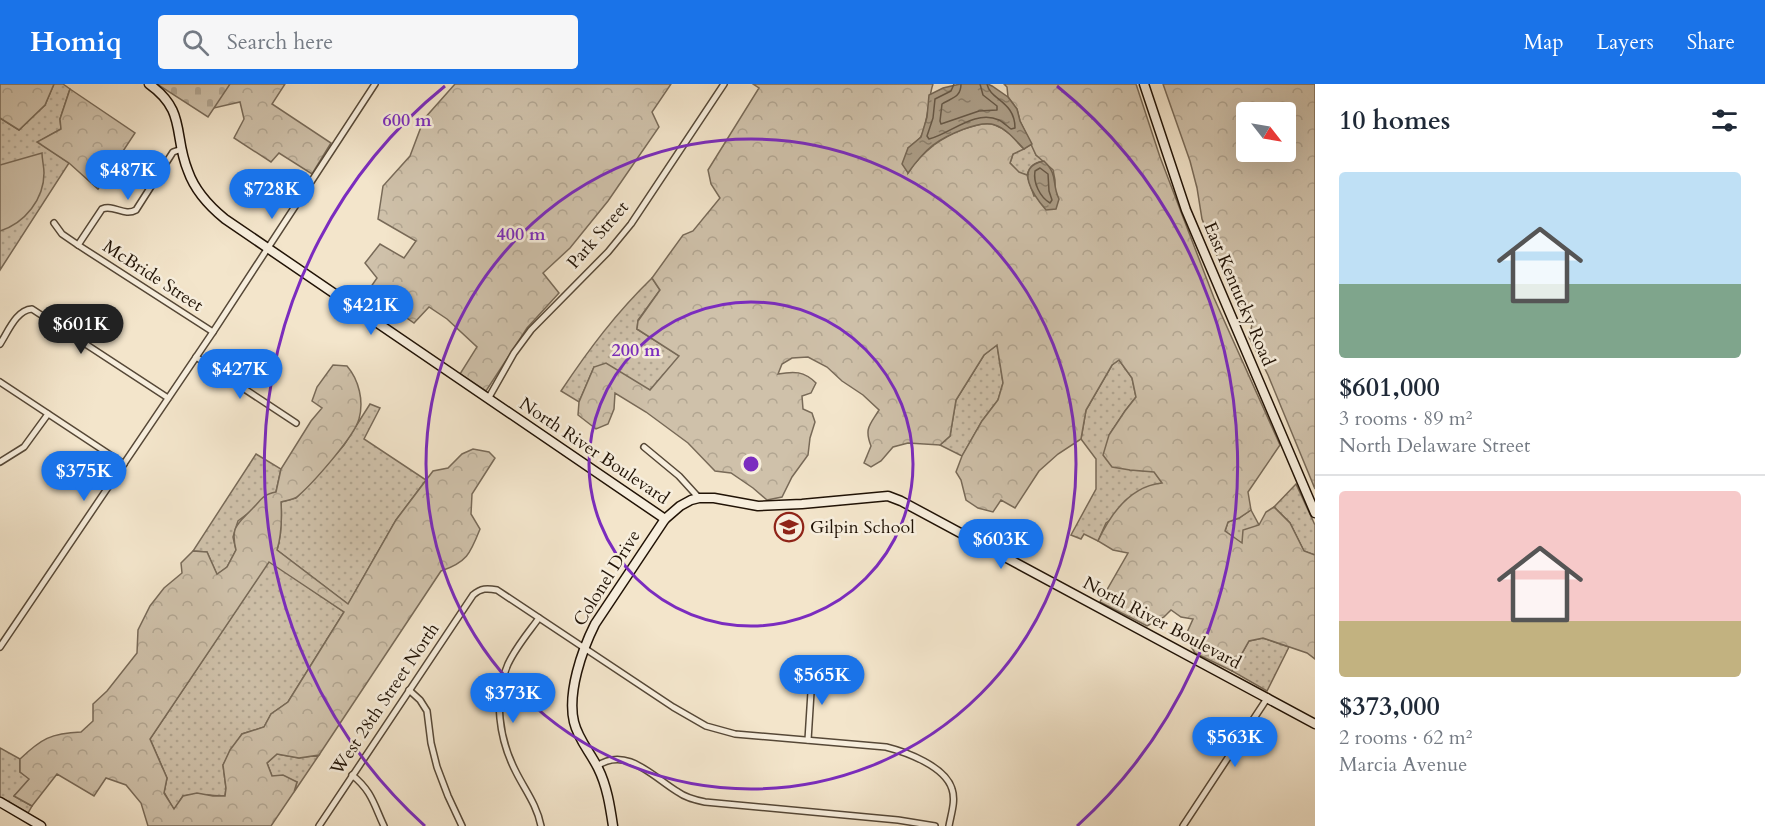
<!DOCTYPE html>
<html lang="en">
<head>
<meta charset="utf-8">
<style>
	body { margin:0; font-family:Cardo,serif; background:#f6f6f7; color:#1f2937; height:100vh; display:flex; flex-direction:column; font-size:22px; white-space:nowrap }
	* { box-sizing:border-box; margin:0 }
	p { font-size:20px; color:#747a83 }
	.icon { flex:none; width:33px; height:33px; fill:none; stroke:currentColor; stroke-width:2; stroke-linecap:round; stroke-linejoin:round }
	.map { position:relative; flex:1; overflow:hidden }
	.panel { display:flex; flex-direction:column; background:#fff; width:450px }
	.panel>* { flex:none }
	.needle { width:39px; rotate:121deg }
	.controls { position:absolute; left:1236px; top:18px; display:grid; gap:12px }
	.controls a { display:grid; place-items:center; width:60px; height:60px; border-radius:6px; background:#fff; box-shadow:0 6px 24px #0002; font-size:30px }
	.price { position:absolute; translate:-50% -51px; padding:0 14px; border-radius:21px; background:#1a73e8; color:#fff; font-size:20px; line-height:39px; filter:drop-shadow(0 2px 3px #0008) }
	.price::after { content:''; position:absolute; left:50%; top:36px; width:18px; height:14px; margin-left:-9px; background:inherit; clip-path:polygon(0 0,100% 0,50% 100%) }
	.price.active { background:#222; color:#fff }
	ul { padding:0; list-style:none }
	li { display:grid; align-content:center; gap:12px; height:318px; padding:0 24px }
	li+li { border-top:2px solid #e0e1e3 }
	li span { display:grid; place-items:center; height:186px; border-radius:6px; color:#555 }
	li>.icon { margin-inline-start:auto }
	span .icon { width:108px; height:108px; fill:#fffc; stroke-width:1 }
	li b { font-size:26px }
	h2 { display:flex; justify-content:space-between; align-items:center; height:72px; padding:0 24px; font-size:26px }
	header { display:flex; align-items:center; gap:36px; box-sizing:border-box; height:84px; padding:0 30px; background:#1a73e8; color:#fff }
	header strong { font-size:28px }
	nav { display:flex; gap:33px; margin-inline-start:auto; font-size:21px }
	.search { width:420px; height:54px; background:#f6f6f7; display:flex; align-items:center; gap:15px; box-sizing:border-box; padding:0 21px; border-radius:6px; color:#747a83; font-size:22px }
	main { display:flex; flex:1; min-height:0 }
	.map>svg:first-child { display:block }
</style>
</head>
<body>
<header>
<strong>Homiq</strong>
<div class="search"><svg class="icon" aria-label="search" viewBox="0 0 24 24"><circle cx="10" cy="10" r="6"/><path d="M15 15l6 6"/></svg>Search here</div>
<nav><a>Map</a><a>Layers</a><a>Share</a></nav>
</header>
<main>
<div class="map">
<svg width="1315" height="742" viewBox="0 0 1315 742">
	<defs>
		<pattern id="grass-dots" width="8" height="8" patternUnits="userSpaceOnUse" patternTransform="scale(1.5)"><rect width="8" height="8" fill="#cfc1aa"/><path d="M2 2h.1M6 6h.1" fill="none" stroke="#b1a591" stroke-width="1.8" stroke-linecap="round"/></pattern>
		<pattern id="forest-crowns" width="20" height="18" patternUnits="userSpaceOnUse" patternTransform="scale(1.5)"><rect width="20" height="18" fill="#cfc1aa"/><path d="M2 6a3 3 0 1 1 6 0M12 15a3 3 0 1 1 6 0" fill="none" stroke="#b1a591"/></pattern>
		<pattern id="cemetery-stones" width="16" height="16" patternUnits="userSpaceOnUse" patternTransform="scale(1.5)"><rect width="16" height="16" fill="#cfc1aa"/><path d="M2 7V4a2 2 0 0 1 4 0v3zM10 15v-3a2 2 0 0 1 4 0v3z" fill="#b1a591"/></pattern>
		<pattern id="water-ripples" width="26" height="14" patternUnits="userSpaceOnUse" patternTransform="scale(1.5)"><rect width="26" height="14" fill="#ac9e88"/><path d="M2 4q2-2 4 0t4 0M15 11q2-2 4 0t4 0" fill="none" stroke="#8c806d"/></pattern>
	</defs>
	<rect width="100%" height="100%" fill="#f3e5cb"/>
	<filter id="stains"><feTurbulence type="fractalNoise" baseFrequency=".00333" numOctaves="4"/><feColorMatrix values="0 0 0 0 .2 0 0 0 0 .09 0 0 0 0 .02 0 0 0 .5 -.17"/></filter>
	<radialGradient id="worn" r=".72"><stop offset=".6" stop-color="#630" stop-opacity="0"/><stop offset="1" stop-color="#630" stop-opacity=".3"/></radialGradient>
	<g fill="url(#grass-dots)" stroke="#786a58" stroke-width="1.5">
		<polygon points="54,0 63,0 70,5 60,35 61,45 38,58 69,79 0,186 0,34 19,46 45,21"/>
		<path d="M1032,60L1036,71L1044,77C1034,79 1030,81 1027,91L1019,89L1010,79L1013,70Z"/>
		<path d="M652,194L660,206L638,236L637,245L680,272L650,306L594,283L579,318L561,307C589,265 616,229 652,194Z"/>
		<polygon points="997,261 1003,299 998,316 982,337 962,372 940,361 950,352 956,316 984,271"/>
		<polygon points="1119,276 1132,294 1136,313 1125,327 1109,351 1130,386 1154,387 1163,400 1106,439 1098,457 1084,450 1081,455 1071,451 1096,405 1096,375 1081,355 1086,326 1112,281"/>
		<path d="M370,320L380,324L364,355L426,396L396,436L348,520L277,466C282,450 282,435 281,418L296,414L317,392L344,361Z"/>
		<polygon points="256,370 281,385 276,408 238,437 233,453 236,466 227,483 217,491 207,468 193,467"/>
		<polygon points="1296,400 1315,441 1315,471 1304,467 1290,439 1274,423"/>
		<polygon points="1251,426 1259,441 1242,460 1225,447 1228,438 1239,434"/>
		<path d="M269,477L344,528L288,618L271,630L264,643L242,650L223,681L226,704L225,712C208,712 200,708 183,712L174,726L164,708L167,694L150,655Z"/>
		<polygon points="1263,554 1289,563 1267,607 1232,587 1249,557"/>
		<polygon points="0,664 20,675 20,688 30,695 14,712 32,722 28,729 0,713"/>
		<polygon points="277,670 299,674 319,671 294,708 297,698 272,692 267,679"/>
	</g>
	<g fill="url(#forest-crowns)" stroke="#786a58" stroke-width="1.5" fill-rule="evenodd">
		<polygon points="0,0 54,0 45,21 19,46 0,34"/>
		<polygon points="200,0 285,0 272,20 331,59 312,90 279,69 271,78 234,54 244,35 240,18 214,24"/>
		<polygon points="455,0 671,0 652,28 659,43 608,117 570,164 543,189 559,209 527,244 486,307 460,290 477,263 447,235 429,223 414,239 368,207 377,194 365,179 380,160 404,174 416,157 378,135 383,102 410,72 424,35"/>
		<path d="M753,0H933C928,14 928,43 920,54C917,57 912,61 908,64V89C915,78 924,69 934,61C946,52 980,35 995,41C1007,45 1016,57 1024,65L1013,70L1010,79L1019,88L1027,91L1034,112L1055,106V96L1053,86L1036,71L1020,37L1017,25L1008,13L1007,3L1004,0H1136L1160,73L1214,214L1280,361L1248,408L1251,426L1239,434L1228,438L1225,447L1242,459L1243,446L1259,441L1266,428L1274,423L1290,439L1304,467L1315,471V575L1307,569L1263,554L1249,557L1232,587L1195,569L1185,553L1193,535L1181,533L1171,526L1164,533L1147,542L1100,518L1128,469L1113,466L1098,457C1111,429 1130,402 1162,399L1154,388L1130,386L1112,383L1103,371L1109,351L1125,327L1136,313L1132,294L1119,276L1112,281L1086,326L1081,355L1058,370L1039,387L1015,424L1001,416L993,428L978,424L966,416L961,396L956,388L962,372L982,337L998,316L1003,299L997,261L984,271L956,316L950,352L940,361L908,359L893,363L881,377L871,383L864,379L871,362C864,344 870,341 879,326L863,311L842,297L827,283L808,273L792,274L782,280L778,290C794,287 804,287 816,299L811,309L802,312L803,325L812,329L815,338L810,354L808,371L792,393L782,413L767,416L753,404L731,389L715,387L688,359L646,328L615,309L614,325L608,340L596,345L578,331L579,318L594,283L606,279L650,306L679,272L637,245L638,237L660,206L652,194L683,151L693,147L720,114L711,100L708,86L759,4Z"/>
		<path d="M1163,0H1315V405L1268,291L1249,253L1253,237L1229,201L1202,135L1197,104L1190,77ZM1246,28H1286V68H1246Z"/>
		<polygon points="70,5 135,49 98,105 69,79 37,58 61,45 60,35"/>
		<path d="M333,281L347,282C359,296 364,317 359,335C354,353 313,399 298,412C294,416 287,416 281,418C282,435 282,450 277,466L348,520L396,436L433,387L448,384L462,370L473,365L489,368L495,374L472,410L471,430L480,445C470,470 467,478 441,487L319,671L299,674L277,670L267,679L272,692L283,691L297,698L294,708L271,742H148L141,719L126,701L106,694L94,712L57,690L32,722L14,712L29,695L20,688V675C41,655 51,649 81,648L93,637V620L107,607L137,569L138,546L150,522L164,504L182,489L181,479L193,467L207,468L217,490L227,483L236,466C230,442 238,440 253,424C262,415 262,411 276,408L281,385L311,337L322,324L312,317L317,303ZM269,478L344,528L288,618L271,630L264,643L242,650L230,666L223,681L226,704L225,712H213L197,709L183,712L174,725L164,709L167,694L150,655Z"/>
	</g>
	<polygon fill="url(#cemetery-stones)" stroke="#786a58" stroke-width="1.5" points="157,0 230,0 208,33"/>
	<path fill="#cfc1aa" stroke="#786a58" stroke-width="1.5" d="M42,69C42,76 44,82 44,89C44,115 25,139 0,147V81Z"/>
	<g fill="url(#water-ripples)" stroke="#746654" stroke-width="1.5">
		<path d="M960,0H988L992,2L1008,13L1017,25L1020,37L1032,60L1024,65C1016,57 1007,45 995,41C980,35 945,52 933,61C923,69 915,79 908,89L902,80L908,64L921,53L927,33L929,11L943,4Z"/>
		<path d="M1044,77C1059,92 1051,98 1059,115L1056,125L1046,126C1034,112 1013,83 1044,77Z"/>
	</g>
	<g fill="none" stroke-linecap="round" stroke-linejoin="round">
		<g stroke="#665847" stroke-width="1.5">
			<path d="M954,0L951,7L935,15L933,34L927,52L929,55C950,50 975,25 999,36C1003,38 1007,42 1011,45L1015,44C1015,17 990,16 987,0"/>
			<path d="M961,0C961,14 951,14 942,20L940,37L941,40L979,27L997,26V22L983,11L980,0"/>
			<path d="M1040,84L1048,90L1049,107L1052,116L1050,119C1040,113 1033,99 1035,87Z"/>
		</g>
		<g stroke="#564837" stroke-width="8">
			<g id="street">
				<polyline points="54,139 62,150 78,161 213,248"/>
				<path d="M78,161L102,125C114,120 124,133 136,126L173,68L182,65"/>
				<path d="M0,260C8,248 16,226 32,225L168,314"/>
				<polyline points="196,273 296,339"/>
				<polyline points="0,298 124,380"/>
				<polyline points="488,315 514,269 531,246 608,168 631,140 724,0"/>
				<polyline points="644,363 679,392 699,414"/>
				<polyline points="0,378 24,363 48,330"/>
				<path d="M539,534C528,549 516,563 508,580C493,614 499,655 516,688C525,706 537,721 541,742"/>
				<polyline points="0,563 213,248 375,0"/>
				<polyline points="805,599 810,603 811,608 808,656"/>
				<polyline points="409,606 420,616 427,627 431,659 437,683 448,712 462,742"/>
				<path d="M597,682C627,662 653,693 678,708C686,714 695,716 705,718L898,736L935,742"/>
				<path d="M352,691C372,707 374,721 384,742"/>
				<path d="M319,742L473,511C481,504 487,504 497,506L673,623L706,642L735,650L886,663C906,668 945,682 952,705C956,717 951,730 949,742"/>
				<polyline points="1183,742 1268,613"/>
			</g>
		</g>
		<g stroke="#211306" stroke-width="11">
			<g id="secondary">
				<path d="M149,0C187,27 173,51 188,87C195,107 209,122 225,135L665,435"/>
				<polyline points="1144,0 1186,126 1315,429"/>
				<polyline points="0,718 41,742"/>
				<path d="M613,742C610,722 607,702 598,684C590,668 578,655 574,638C567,609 582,566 595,540L665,435L680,422L691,416L699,414H714L758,422L802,420L888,412L901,417L1315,640"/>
			</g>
		</g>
		<use href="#street" stroke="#f7eedd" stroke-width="5"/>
		<use href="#secondary" stroke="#f7eedd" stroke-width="8"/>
	</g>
	<g fill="none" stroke="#7b2cbf" stroke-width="3">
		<circle cx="751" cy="380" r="162"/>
		<circle cx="751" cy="380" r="325"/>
		<path d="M425 742A487 487 0 0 1 445 2M1057 2A487 487 0 0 1 1077 742"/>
	</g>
	<defs>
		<g id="school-ring" transform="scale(1.5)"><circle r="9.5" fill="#f7eedd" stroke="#8f2418" stroke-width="1.5"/><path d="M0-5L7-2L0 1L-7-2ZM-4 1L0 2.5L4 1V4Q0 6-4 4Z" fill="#8f2418"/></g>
	</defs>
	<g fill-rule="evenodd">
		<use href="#school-ring" x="789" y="443"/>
	</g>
	<g text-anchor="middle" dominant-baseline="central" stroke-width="5" stroke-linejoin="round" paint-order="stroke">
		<g font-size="18" fill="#211306" stroke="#f7eedd">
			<text transform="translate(598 151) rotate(-49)">Park Street</text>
			<text transform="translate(153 192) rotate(33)">McBride Street</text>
			<text transform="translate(1239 210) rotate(67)">East Kentucky Road</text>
			<text transform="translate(594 367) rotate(34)">North River Boulevard</text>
			<text transform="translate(607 494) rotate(-58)">Colonel Drive</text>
			<text transform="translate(1162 539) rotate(28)">North River Boulevard</text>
			<text transform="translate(385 615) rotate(-56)">West 28th Street North</text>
		</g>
		<g font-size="18" fill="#211306" stroke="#f7eedd" text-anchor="start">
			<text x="810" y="443">Gilpin School</text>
		</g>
	</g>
	<circle cx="751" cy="380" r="9" fill="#7b2cbf" stroke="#f7eedd" stroke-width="3"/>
	<g font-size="18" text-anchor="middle" font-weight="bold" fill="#7b2cbf" stroke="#f7eedd" stroke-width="5" stroke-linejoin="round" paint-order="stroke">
		<text x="407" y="42">600 m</text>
		<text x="521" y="156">400 m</text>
		<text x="636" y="272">200 m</text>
	</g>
	<rect width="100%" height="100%" filter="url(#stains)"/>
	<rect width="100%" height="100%" fill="url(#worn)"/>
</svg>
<div class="controls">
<a><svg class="needle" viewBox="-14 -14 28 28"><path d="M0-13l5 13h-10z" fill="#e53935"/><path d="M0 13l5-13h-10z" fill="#747a83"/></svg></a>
</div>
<b class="price" style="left:128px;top:117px">$487K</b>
<b class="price" style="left:272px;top:136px">$728K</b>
<b class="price" style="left:371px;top:252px">$421K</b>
<b class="price active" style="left:81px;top:271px">$601K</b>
<b class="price" style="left:240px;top:316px">$427K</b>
<b class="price" style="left:84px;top:418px">$375K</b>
<b class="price" style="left:1001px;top:486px">$603K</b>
<b class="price" style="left:822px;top:622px">$565K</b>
<b class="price" style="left:513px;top:640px">$373K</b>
<b class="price" style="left:1235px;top:684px">$563K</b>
</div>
<section class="panel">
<h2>10 homes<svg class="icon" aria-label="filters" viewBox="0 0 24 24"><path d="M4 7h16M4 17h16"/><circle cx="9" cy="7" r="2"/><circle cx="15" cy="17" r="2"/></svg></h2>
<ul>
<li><span style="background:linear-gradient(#bfe0f5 60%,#7fa58c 0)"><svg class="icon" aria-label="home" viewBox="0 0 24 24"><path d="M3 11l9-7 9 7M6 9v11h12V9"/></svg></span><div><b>$601,000</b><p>3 rooms · 89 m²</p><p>North Delaware Street</p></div></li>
<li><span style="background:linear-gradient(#f6c9c9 70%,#c2b280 0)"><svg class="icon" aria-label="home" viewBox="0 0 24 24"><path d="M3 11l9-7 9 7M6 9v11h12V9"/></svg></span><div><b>$373,000</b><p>2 rooms · 62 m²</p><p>Marcia Avenue</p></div></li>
</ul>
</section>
</main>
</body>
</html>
